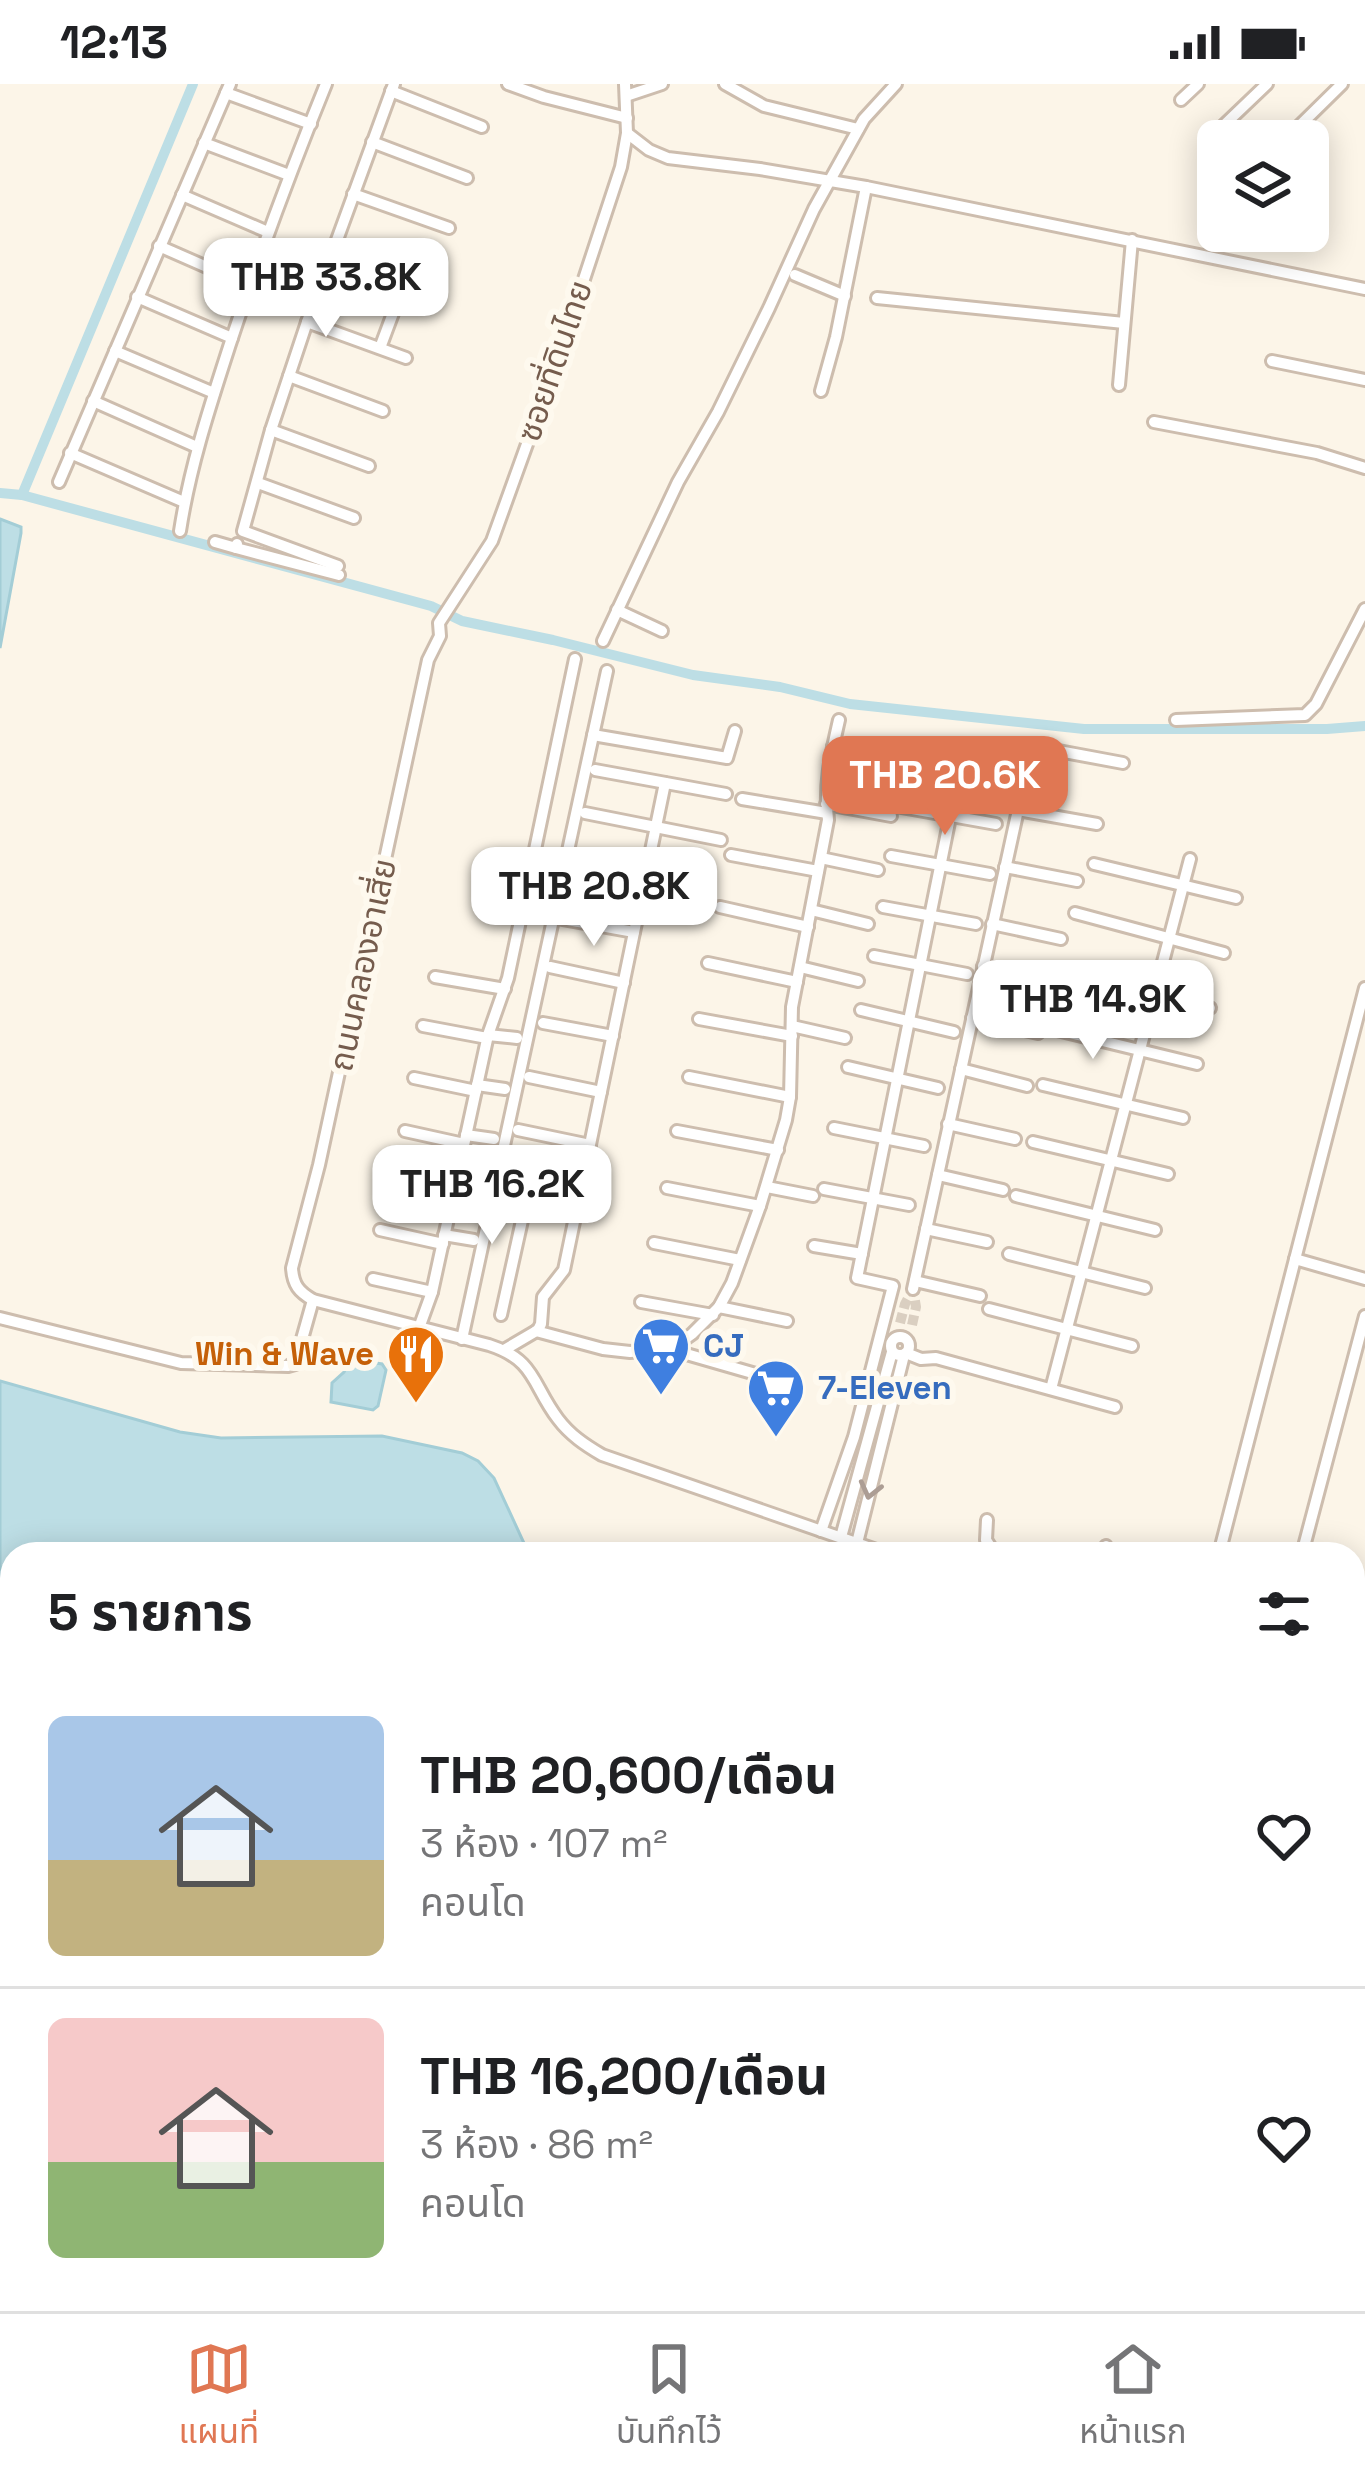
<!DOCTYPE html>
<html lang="th">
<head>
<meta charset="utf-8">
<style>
	body { margin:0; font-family:"Space Grotesk","Noto Sans Thai",sans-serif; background:#f6f6f6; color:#202124; height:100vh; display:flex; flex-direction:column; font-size:45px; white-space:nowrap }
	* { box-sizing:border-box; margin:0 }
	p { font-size:39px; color:#757577 }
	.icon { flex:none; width:66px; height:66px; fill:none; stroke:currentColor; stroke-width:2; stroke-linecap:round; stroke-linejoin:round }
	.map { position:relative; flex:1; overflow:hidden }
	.sheet { position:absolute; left:0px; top:1458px; width:1365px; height:771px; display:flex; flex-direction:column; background:#fff; border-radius:36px 36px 0 0; box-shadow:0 6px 30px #0003 }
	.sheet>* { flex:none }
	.tools { position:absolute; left:1197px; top:36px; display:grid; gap:24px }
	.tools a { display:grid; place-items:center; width:132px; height:132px; border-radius:18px; background:#fff; box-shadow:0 6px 30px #0003; font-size:60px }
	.price { position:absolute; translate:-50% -102px; padding:0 27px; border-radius:24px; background:#fff; color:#222; font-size:39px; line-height:78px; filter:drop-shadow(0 3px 6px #0008) }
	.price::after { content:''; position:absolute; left:50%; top:72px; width:36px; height:27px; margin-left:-18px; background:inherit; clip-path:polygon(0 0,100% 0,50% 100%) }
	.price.selected { background:#e07753; color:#fff }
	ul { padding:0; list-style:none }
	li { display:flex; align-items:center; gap:36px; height:300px; padding:0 48px }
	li+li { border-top:3px solid #e0e0e0 }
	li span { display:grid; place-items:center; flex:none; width:336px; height:240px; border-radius:18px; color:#555 }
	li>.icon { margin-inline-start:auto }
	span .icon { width:144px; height:144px; fill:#fffc; stroke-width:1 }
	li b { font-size:51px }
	h2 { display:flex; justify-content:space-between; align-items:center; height:144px; padding:0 48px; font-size:51px }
	.status { display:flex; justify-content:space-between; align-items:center; height:84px; padding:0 60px; background:#fff; direction:ltr }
	.status svg { height:33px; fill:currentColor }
	.menu { display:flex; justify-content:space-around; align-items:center; height:168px; border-top:3px solid #e0e0e0; background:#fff; font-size:33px; color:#757577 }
	.menu a { display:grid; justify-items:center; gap:6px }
	.menu .selected { color:#e07753 }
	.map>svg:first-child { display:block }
</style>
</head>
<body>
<div class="status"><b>12:13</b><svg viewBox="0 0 49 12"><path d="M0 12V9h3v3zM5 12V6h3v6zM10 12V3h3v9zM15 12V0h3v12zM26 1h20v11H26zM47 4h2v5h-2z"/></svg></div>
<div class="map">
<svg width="1365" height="2227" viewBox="0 0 1365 2227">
	<rect width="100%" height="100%" fill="#fcf5e8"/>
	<g fill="#bddee5" stroke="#a3cdd6" stroke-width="3">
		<polygon points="0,435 21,443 21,449 0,564"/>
		<polygon points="356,1276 382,1280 386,1286 378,1322 373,1326 331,1318 332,1299 344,1288 348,1279"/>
		<polygon points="0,1297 180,1348 221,1354 382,1352 462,1369 478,1377 494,1394 529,1470 12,1470 12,2115 0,2112"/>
		<polygon points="251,2217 494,2217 466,2227 276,2227"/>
	</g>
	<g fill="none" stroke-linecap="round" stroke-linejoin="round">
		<g stroke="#bddee5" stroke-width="10">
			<polyline points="0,409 22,411 431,522 462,537 553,556 693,591 780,603 850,620 1084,645 1327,645 1365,642"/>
			<polyline points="22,411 193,0"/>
		</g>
		<g stroke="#bddee5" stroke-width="18">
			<polyline points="0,2175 12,2179"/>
			<polyline points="71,2217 94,2227"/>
			<polyline points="1312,2217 1322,2227"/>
			<polyline points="650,2227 671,2217"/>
		</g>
		<g stroke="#dacfc1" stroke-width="10" stroke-dasharray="10 5" stroke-linecap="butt">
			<polyline points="900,1239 905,1220 913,1205"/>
			<polyline points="912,1241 916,1223 913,1205"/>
		</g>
		<g stroke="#cdbdae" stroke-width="16">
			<g id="minor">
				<polyline points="508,0 544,13 627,34"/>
				<path d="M625,0L627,49L621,83L557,277L492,457L439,539L440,552L428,576L319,1081L292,1184C293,1201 299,1208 313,1216L489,1261C536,1276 532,1301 558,1335C570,1351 585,1361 602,1371L888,1470"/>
				<polyline points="725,0 764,22 858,45"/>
				<polyline points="391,7 482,43"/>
				<polyline points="226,9 311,40"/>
				<polyline points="626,12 662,0"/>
				<polyline points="1181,16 1198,0"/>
				<polyline points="1222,43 1267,0"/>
				<polyline points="627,49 649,66 668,74 760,85 866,103 1365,205"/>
				<polyline points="1284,57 1342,0"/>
				<polyline points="372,58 467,94"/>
				<polyline points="204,59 289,91"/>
				<polyline points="353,110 449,144"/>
				<polyline points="182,111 268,148"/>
				<polyline points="159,162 250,202"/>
				<polyline points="334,165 431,196"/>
				<polyline points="795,191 845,212"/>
				<polyline points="137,213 232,254"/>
				<polyline points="877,214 1124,239"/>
				<polyline points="307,238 406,274"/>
				<polyline points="380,264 408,189"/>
				<polyline points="115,267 214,309"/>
				<polyline points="1272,277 1365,296"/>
				<polyline points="289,292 383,327"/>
				<polyline points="1119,301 1132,156"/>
				<polyline points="821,307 836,253 866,103"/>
				<polyline points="93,317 197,363"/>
				<polyline points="1154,338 1317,369 1365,384"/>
				<polyline points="271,346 369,382"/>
				<polyline points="70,369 184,418"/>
				<polyline points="59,398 230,0"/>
				<polyline points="258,399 354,434"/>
				<path d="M180,447C190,382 210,322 230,260C259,172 291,86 326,0"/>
				<polyline points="215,458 236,464 237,460"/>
				<polyline points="236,464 339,491"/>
				<polyline points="338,482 243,447 271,346 307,238 394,0"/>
				<polyline points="617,526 662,547"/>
				<polyline points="603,557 678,398 718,328 769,224 814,125 864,35 896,0"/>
				<polyline points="1176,636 1305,631 1316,620 1365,525"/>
				<polyline points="593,651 727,674 735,647"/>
				<polyline points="833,662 902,676"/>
				<polyline points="912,669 1007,688"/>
				<polyline points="595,686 726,710"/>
				<polyline points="742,715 827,729"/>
				<polyline points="826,720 891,732"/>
				<polyline points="901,723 996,740"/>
				<polyline points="1018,726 1097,740"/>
				<polyline points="585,729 721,756"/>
				<polyline points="731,771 818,787"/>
				<polyline points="891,772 990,790"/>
				<polyline points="821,774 878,786"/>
				<polyline points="573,778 709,805"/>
				<polyline points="1094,780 1236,814"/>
				<polyline points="1005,783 1077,797"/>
				<polyline points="720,823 808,843"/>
				<polyline points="883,823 976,840"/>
				<polyline points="811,826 868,840"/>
				<polyline points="1075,829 1224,869"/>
				<polyline points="562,835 634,848"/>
				<polyline points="992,840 1061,855"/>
				<polyline points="874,872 967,890"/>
				<polyline points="708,879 797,898"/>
				<polyline points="983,882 1052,896"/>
				<polyline points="550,883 624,899"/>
				<polyline points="800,883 858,897"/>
				<polyline points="1061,887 1210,924"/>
				<polyline points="435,893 505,905"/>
				<polyline points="861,926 954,948"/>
				<polyline points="972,934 1038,949"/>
				<polyline points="699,935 792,952"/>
				<polyline points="543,939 613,952"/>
				<polyline points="423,942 487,954"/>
				<polyline points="792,942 845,954"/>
				<polyline points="1057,946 1197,980"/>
				<polyline points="488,951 517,954"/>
				<polyline points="848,983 938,1004"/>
				<polyline points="961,985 1027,1002"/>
				<polyline points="529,993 601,1008"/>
				<polyline points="689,993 790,1013"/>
				<polyline points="414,994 476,1007"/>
				<polyline points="477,1001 505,1005"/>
				<polyline points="1043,1001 1183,1034"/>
				<polyline points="948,1040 1015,1055"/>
				<polyline points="834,1044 924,1062"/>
				<polyline points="518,1046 590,1061"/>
				<polyline points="405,1047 464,1060"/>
				<polyline points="677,1047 778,1066"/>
				<polyline points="466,1051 494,1055"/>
				<polyline points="1033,1058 1168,1090"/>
				<polyline points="938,1091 1003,1106"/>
				<polyline points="392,1096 454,1109"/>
				<polyline points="507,1100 579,1116"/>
				<polyline points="455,1102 485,1107"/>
				<polyline points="767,1103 813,1112"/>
				<polyline points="667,1104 760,1122"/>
				<polyline points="824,1105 909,1121"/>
				<polyline points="1016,1112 1155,1146"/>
				<polyline points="926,1145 987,1158"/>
				<polyline points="380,1146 443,1160"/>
				<polyline points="444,1151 474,1156"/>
				<polyline points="654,1159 740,1176"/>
				<polyline points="814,1162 862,1170"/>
				<polyline points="1009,1170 1145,1204"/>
				<polyline points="1295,1175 1365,1195"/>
				<polyline points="373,1195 432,1208"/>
				<polyline points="915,1197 980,1212"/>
				<polyline points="913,1205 1032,662 1123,679"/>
				<polyline points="641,1218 713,1231"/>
				<polyline points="719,1223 787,1237"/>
				<polyline points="989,1225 1132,1262"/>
				<polyline points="501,1231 529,1105"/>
				<polyline points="0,1234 181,1279 288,1282 295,1280 313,1216"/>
				<polyline points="419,1244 432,1208 488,951 508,894 575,575"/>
				<path d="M536,1247L603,1265L630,1268L662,1265L678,1260L692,1250L719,1223L732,1199L760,1122L786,1036L790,1013L792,923L828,736C824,700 831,671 839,636"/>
				<circle cx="900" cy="1262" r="9"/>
				<polyline points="462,1255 607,587"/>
				<polyline points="669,1265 773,1295"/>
				<polyline points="504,1266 538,1246 541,1240 543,1213 564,1186 665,699"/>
				<polyline points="906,1269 921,1275 936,1274 1115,1323"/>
				<polyline points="1051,1305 1190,775"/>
				<polyline points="987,1436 986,1456 995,1470"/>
				<polyline points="821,1447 854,1353 893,1202 857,1194 961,679"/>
				<polyline points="841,1453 892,1268"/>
				<polyline points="857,1459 904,1271"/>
				<polyline points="1101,1470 1106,1462"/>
				<polyline points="1219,1470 1365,904"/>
				<polyline points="1302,1470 1365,1232"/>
				<polyline points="853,2217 854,2227"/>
				<polyline points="1092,2227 1093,2217"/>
			</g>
		</g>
		<use href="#minor" stroke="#fff" stroke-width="10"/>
	</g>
	<defs><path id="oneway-chevron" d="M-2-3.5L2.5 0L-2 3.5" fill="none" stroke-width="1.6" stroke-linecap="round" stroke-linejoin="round" transform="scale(3)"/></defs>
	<use stroke="#ac9d94" href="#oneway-chevron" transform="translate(870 1406) rotate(104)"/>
	<defs>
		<g id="supermarket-pin" transform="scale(3)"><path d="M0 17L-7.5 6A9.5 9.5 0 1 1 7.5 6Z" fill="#3f7fe0" stroke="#fef9ee"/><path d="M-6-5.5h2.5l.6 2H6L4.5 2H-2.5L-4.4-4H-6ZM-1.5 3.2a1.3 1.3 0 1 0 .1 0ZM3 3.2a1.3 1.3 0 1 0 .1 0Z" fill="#fff"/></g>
		<g id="restaurant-pin" transform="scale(3)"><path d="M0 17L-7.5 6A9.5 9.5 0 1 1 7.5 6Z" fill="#e8710a" stroke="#fef9ee"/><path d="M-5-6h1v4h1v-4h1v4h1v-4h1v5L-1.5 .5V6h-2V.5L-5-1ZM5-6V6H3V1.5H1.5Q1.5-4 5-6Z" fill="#fff"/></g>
	</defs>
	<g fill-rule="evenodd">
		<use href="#supermarket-pin" x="661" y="1262"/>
		<use href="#restaurant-pin" x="416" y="1270"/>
		<use href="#supermarket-pin" x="776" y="1304"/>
	</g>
	<g text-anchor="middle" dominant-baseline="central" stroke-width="12" stroke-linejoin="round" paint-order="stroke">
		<g font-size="33" fill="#755c4d" stroke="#fef9ee">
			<text transform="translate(555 277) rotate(-71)">ซอยที่ดินไทย</text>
			<text transform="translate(363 881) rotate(-78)">ถนนคลองอาเสี่ย</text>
		</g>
		<g font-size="33" font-weight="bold" fill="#366cbe" stroke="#fef9ee" text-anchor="start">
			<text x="703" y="1262">CJ</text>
			<text x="818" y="1304">7-Eleven</text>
		</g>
		<g font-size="33" font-weight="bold" fill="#c56008" stroke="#fef9ee" text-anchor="end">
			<text x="374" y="1270">Win &amp; Wave</text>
		</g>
	</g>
</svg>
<div class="tools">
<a><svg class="icon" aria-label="layers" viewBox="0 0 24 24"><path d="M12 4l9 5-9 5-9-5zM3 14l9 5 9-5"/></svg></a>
</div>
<b class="price" style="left:326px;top:256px">THB 33.8K</b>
<b class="price selected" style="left:945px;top:754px">THB 20.6K</b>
<b class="price" style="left:594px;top:865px">THB 20.8K</b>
<b class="price" style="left:1093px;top:978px">THB 14.9K</b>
<b class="price" style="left:492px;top:1163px">THB 16.2K</b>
<section class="sheet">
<h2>5 รายการ<svg class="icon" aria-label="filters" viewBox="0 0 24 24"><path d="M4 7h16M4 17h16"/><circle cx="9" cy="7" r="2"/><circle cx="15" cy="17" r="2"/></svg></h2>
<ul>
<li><span style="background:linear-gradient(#a9c7e8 60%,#c2b280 0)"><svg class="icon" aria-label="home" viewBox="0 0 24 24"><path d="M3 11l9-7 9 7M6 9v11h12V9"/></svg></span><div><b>THB 20,600/เดือน</b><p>3 ห้อง · 107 m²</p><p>คอนโด</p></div><svg class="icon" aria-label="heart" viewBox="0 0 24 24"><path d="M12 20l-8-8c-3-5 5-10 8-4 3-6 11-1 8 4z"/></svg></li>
<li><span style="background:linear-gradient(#f6c9c9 60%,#8fb573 0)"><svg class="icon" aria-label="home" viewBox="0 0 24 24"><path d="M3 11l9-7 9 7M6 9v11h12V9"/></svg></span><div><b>THB 16,200/เดือน</b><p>3 ห้อง · 86 m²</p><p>คอนโด</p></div><svg class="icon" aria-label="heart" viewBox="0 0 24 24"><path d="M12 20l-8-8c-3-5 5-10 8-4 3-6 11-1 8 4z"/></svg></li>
</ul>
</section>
</div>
<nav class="menu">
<a class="selected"><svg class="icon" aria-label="map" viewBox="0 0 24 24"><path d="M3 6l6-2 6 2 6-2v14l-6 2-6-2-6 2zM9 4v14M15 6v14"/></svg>แผนที่</a>
<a><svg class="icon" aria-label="saved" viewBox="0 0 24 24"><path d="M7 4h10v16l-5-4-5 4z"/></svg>บันทึกไว้</a>
<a><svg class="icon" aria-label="home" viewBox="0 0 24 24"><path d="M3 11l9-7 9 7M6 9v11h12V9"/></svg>หน้าแรก</a>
</nav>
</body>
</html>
